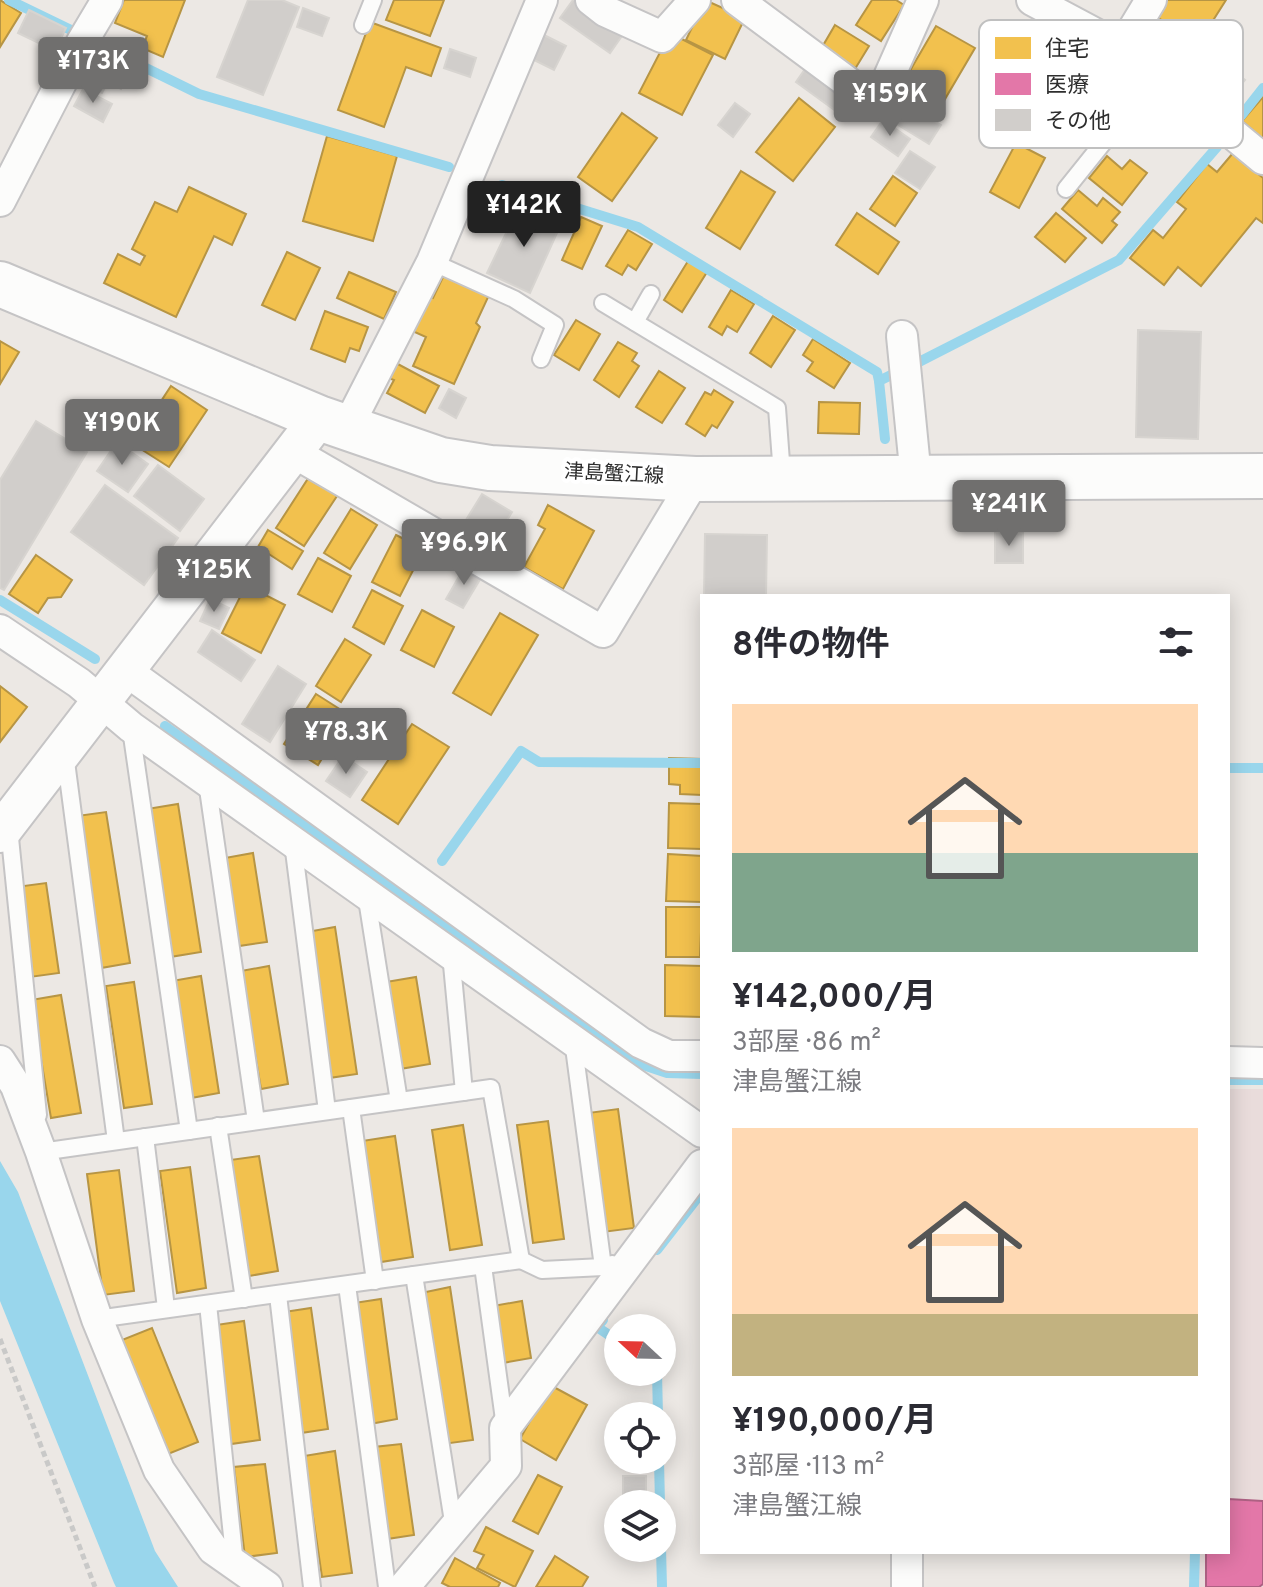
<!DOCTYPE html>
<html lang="ja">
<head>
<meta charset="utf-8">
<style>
	body { margin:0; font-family:Overpass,"Noto Sans JP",sans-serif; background:#f2f2f3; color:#2b2b33; height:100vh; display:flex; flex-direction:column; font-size:30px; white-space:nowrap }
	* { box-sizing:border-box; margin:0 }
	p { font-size:26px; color:#7c7c81 }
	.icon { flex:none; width:44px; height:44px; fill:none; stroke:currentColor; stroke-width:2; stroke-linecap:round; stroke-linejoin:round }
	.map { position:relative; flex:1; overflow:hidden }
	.details { position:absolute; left:700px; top:594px; width:530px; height:960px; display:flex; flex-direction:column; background:#fff; border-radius:0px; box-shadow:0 4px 20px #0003 }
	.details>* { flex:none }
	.needle { width:52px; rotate:292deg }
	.controls { position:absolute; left:604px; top:1314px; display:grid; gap:16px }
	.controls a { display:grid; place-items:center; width:72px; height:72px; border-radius:50%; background:#fff; box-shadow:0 4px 20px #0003; font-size:40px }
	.price { position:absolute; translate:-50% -68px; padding:0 18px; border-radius:8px; background:#706f6e; color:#fff; font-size:26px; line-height:52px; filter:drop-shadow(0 2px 4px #0008) }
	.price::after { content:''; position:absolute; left:50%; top:48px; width:24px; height:18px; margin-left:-12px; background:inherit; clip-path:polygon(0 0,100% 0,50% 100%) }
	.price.selected { background:#222; color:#fff }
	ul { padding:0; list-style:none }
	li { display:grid; align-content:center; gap:16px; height:424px; padding:0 32px }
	li span { display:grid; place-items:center; height:248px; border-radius:0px; color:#555 }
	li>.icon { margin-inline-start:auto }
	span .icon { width:144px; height:144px; fill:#fffc; stroke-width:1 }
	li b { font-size:34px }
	h2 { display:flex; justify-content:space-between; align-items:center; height:96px; padding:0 32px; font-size:34px }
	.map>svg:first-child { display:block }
</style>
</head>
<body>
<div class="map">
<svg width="1263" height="1587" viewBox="0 0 1263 1587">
	<rect width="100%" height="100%" fill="#ece8e4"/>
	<polygon fill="#e9dcdb" points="1228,1089 1263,1089 1263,1587 1199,1587 1199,1552 1228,1552"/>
	<polygon fill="#99d6ec" points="0,1161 18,1192 155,1551 178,1587 116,1587 114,1583 0,1301"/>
	<g fill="#f2c14e" stroke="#b79544" stroke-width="2">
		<polygon points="0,0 21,13 0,47"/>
		<polygon points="124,0 185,0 163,57 142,48 147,36 115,23"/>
		<polygon points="394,0 444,0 430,36 386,20"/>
		<polygon points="705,0 745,18 725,59 686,40"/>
		<polygon points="872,0 896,0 904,5 881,41 856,25"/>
		<polygon points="1164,0 1226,0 1198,44 1154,15"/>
		<polygon points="370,22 441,48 431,76 406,67 384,127 338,110"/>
		<polygon points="835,25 869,46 855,69 821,49"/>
		<polygon points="936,26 975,48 935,116 897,93"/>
		<polygon points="670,33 713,55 682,115 639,93"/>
		<polygon points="1263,97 1263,139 1242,121"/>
		<polygon points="799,98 835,127 793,181 756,152"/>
		<polygon points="622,113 657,138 612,201 578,177"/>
		<polygon points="327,136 397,156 373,241 303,221"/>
		<polygon points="1016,143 1045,158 1019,208 990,192"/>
		<polygon points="1233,153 1263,178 1263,223 1256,218 1201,286 1178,267 1164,285 1130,258 1153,230 1163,238 1186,209 1177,202 1207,164 1217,172"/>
		<polygon points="1107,156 1122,169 1130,160 1147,173 1122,205 1089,178"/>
		<polygon points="741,171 775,192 740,249 706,228"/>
		<polygon points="893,176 917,193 895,226 870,209"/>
		<polygon points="189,187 246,214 232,245 214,236 176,317 104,283 118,254 140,265 145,256 132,249 155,202 177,212"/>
		<polygon points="1078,190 1097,206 1103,198 1120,212 1112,221 1117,225 1102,243 1062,209"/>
		<polygon points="857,213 899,242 878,274 836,245"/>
		<polygon points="1056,213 1086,238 1065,262 1035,237"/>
		<polygon points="581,217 602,226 582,269 562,260"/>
		<polygon points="628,230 652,244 636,270 628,265 622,275 606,266"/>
		<polygon points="287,252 320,268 295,320 262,305"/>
		<polygon points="688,261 707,272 682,312 664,300"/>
		<polygon points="349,272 396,292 384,319 337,298"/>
		<polygon points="444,275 489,295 476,323 480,327 454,384 413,366 426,337 408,329 424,294 433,298"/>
		<polygon points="731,290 754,304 737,332 727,326 722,335 709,327"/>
		<polygon points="325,311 368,327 359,351 350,348 345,362 311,349"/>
		<polygon points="773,316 795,330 771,367 750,353"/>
		<polygon points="576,320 600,334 579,370 554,355"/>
		<polygon points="813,339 850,363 834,388 807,371 813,362 803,355"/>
		<polygon points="0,341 19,352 0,384"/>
		<polygon points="618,342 637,353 632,361 639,366 619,397 594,380"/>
		<polygon points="394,362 439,386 425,413 387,393 394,380 386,377"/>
		<polygon points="659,371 685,388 662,423 636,407"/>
		<polygon points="171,386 207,410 169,467 133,444"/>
		<polygon points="714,390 733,402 717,428 712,425 705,436 686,424 705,392 711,395"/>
		<polygon points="819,402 860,403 859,434 818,433"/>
		<polygon points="309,477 337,496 304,546 276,528"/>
		<polygon points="548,505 594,531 563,589 524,567 545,529 538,525"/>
		<polygon points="351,509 377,525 350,569 324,553"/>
		<polygon points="268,530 303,551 292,569 258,547"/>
		<polygon points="396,535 424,549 400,596 372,582"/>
		<polygon points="36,555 72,580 61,597 48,598 38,613 9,594"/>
		<polygon points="318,558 351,576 332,612 298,594"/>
		<polygon points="246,585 285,605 261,653 222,633"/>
		<polygon points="372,590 403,606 384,644 353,627"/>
		<polygon points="422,610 454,627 434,667 401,650"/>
		<polygon points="500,613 538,635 491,715 453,693"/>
		<polygon points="345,639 371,655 341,702 316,686"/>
		<polygon points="0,686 27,707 0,742"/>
		<polygon points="316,694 349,715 318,765 284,744"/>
		<polygon points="412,724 449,747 398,824 362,800"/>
		<polygon points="669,758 702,759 702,795 680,794 680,785 669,784"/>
		<polygon points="669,803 702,804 702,849 668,848"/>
		<polygon points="178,804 201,952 170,957 147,809"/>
		<polygon points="106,812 130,963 101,968 77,816"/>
		<polygon points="253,853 267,942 239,946 225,858"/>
		<polygon points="668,854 702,856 702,902 666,901"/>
		<polygon points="46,883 59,973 30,977 16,887"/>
		<polygon points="666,907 702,907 700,957 666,957"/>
		<polygon points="335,927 357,1074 329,1078 307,932"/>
		<polygon points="665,965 702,966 702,1017 665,1016"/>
		<polygon points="269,966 288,1084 261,1089 241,971"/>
		<polygon points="201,976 219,1093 191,1098 172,981"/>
		<polygon points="416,977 430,1064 400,1069 386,982"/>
		<polygon points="134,982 152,1104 124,1108 106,986"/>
		<polygon points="61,995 81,1113 51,1118 31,1000"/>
		<polygon points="618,1109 634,1228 603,1232 588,1113"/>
		<polygon points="548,1121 564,1239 533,1243 517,1125"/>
		<polygon points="463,1125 482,1245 450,1250 432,1130"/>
		<polygon points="395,1136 413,1257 381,1262 362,1141"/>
		<polygon points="259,1156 278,1271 249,1276 230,1160"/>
		<polygon points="190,1167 206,1288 177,1293 160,1171"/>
		<polygon points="119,1170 134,1291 103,1295 87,1174"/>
		<polygon points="450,1287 473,1440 443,1444 421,1293"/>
		<polygon points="381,1299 397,1419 370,1424 354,1303"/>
		<polygon points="522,1301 531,1358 503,1363 493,1306"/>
		<polygon points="311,1308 328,1429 301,1433 284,1312"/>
		<polygon points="244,1321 260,1440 231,1444 216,1325"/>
		<polygon points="152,1328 198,1442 168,1454 122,1340"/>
		<polygon points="550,1385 587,1405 556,1460 520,1439"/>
		<polygon points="401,1444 414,1535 387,1539 374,1447"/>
		<polygon points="335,1451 352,1573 322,1577 304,1456"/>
		<polygon points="265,1464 277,1553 245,1557 234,1467"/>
		<polygon points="538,1475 562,1487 538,1534 513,1521"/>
		<polygon points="486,1527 533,1551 515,1587 477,1568 484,1555 474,1551"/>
		<polygon points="555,1556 588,1577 582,1587 536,1587"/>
		<polygon points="455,1558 500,1583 498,1587 450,1587 442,1583"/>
	</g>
	<polygon fill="#e377a8" stroke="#ad6183" stroke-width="2" points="1228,1499 1263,1501 1263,1584 1259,1587 1206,1587 1206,1552 1228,1552"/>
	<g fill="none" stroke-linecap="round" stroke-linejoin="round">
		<g stroke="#99d6ec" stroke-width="10">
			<polyline points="9,0 71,30"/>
			<polyline points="103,47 199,94 449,167"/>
			<polyline points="1241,116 1263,88"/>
			<polyline points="502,185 638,227 877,372 879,381"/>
			<polyline points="917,363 1119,260 1217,147"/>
			<polyline points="885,439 879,381 893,374"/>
			<polyline points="0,600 95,659"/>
			<polyline points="165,726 643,1065 667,1073 702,1074"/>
			<polyline points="1228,768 1263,768"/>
			<polyline points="442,861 521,751 539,762 702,763"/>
			<polyline points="1228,1080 1263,1080"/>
			<polyline points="657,1250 702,1192"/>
			<polyline points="603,1320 597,1327 618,1341"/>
			<polyline points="657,1372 658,1416"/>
			<polyline points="659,1460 660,1504"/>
			<polyline points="661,1548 662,1587"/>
			<polyline points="1194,1587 1195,1552"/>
		</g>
	</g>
	<g fill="#d1cecb" stroke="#d7d4d0" stroke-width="2">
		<polygon points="248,0 282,0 299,7 263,95 217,77"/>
		<polygon points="573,0 578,0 624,33 610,53 560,18"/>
		<polygon points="303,8 329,18 322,36 297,27"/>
		<polygon points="29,10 66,28 55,51 18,33"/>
		<polygon points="1150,17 1168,29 1155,47 1137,35"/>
		<polygon points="540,33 566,46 554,70 528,57"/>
		<polygon points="450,49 476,58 470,77 444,68"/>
		<polygon points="91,55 102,60 89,85 78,79"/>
		<polygon points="105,59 130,72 121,89 108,82 102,93 90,87"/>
		<polygon points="810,62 861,99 847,119 796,82"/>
		<polygon points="1221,62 1245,80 1227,102 1204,84"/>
		<polygon points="83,89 112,104 103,122 74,106"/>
		<polygon points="892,95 941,125 929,144 880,114"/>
		<polygon points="735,103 750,114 733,137 718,125"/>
		<polygon points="883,120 910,139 898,156 871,137"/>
		<polygon points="910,151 935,167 920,189 895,173"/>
		<polygon points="520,204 561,224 530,293 487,273"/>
		<polygon points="1138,330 1201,332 1198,439 1136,437"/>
		<polygon points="449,389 466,398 456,418 439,408"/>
		<polygon points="36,421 87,452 4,590 0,588 0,480"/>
		<polygon points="117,442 148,464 128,492 97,471"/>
		<polygon points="158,465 204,499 180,531 134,496"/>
		<polygon points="105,485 178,538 144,585 71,532"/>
		<polygon points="482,494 512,512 491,547 461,528"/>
		<polygon points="995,532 1023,533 1023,563 995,563"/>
		<polygon points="705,534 767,535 766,596 704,596"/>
		<polygon points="465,566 482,576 463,608 446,599"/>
		<polygon points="210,599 229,608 219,629 200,621"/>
		<polygon points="212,630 255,660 241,681 198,652"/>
		<polygon points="278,666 306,684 270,742 242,724"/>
		<polygon points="343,756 367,772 350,797 326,781"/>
		<polygon points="623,1476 646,1476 646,1504 623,1503"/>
	</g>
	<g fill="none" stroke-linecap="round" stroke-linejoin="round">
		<g stroke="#c5c4c5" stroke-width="20">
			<g id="service">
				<polyline points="363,25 373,0"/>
				<polyline points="1066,189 1159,73"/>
				<polyline points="432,262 514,299 555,325 541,359"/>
				<polyline points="603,303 777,408 782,475"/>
				<polyline points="635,322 651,294"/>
				<polyline points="131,729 189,1131"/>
				<polyline points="65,754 116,1141"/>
				<polyline points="207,782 256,1121"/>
				<polyline points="9,828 38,1115"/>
				<polyline points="293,843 327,1111"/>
				<polyline points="366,893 399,1101"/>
				<polyline points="451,954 464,1092"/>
				<polyline points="573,1040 603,1267"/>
				<polyline points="351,1108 375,1281"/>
				<polyline points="218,1126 244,1299"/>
				<polyline points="145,1137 166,1308"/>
				<polyline points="41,1146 41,1152 491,1088 521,1260 97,1319"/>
				<polyline points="521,1260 542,1270 603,1267 612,1264"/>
				<polyline points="483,1266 505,1427"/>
				<polyline points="414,1275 454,1528"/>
				<polyline points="347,1285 387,1587"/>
				<polyline points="278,1295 312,1587"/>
				<polyline points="208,1304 235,1565"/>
			</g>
		</g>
		<g stroke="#c5c4c5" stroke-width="34">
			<g id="minor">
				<polyline points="591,0 605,11 662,37 695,0"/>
				<polyline points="737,0 877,104 923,0"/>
				<polyline points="1032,0 1122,48 1159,73 1263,159"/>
				<polyline points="1122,48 1151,0"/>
				<polyline points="0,201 82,42 107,0"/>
				<polyline points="902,336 916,478"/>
				<polyline points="347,428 432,262 542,0"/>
				<polyline points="293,452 603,632 695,479"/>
				<polyline points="0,630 79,683 131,727 702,1132"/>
				<polyline points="125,670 641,1043 669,1056 702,1056"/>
				<polyline points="0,1061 16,1086 41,1152 97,1319 159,1470 213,1549 267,1587"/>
				<polyline points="1228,1062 1263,1063"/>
				<polyline points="404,1587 506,1466 505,1428 702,1165"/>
				<polyline points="907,1587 907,1552"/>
			</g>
		</g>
		<g stroke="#c5c4c5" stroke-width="42">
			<polyline id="tertiary" points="0,833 319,418"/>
		</g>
		<g stroke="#c5c4c5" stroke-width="48">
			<polyline id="secondary" points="0,284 319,418 441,460 490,468 695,479 1263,476"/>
		</g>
		<polyline stroke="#c9c9c8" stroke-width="5" stroke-dasharray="6 4" stroke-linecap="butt" points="0,1339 95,1587"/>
		<use href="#service" stroke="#fcfcfb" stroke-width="16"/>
		<use href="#minor" stroke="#fcfcfb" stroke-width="30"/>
		<use href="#tertiary" stroke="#fcfcfb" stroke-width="38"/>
		<use href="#secondary" stroke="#fcfcfb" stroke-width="44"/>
	</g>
	<g text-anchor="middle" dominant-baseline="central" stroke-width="8" stroke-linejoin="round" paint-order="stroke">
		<g font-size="20" fill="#2e2e2e" stroke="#fff">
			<text transform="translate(614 475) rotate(3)">津島蟹江線</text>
		</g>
	</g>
	<rect x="979" y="20" width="264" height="128" rx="12" fill="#fff" stroke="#c0c0c0" stroke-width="2"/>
	<rect x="995" y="37" width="36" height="22" fill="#f2c14e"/>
	<rect x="995" y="73" width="36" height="22" fill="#e377a8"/>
	<rect x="995" y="109" width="36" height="22" fill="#d1cecb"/>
	<g font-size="22" fill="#2e2e2e">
		<text x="1045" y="56">住宅</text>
		<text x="1045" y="92">医療</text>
		<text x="1045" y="128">その他</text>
	</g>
</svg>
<div class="controls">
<a><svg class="needle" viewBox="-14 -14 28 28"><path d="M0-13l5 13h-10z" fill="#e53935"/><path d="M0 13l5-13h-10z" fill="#7c7c81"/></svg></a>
<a><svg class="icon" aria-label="locate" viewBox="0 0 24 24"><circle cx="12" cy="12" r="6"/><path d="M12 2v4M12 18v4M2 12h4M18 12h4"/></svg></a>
<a><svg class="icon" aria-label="layers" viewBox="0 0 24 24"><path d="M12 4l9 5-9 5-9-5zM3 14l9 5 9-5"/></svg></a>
</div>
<b class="price" style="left:93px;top:105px">¥173K</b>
<b class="price" style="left:890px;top:138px">¥159K</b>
<b class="price selected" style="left:524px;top:249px">¥142K</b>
<b class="price" style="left:122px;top:467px">¥190K</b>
<b class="price" style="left:1009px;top:548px">¥241K</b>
<b class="price" style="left:464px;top:587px">¥96.9K</b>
<b class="price" style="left:214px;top:614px">¥125K</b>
<b class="price" style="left:346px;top:776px">¥78.3K</b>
<section class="details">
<h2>8件の物件<svg class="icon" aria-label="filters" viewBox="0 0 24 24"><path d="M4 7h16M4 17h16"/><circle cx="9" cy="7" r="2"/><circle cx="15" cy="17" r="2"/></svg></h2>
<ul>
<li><span style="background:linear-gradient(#ffd9b3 60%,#7fa58c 0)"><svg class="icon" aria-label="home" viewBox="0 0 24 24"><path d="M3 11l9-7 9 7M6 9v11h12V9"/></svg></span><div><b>¥142,000/月</b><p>3部屋 · 86 m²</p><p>津島蟹江線</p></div></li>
<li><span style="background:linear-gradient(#ffd9b3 75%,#c2b280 0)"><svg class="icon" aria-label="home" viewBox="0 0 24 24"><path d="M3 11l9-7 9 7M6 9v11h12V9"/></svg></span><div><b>¥190,000/月</b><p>3部屋 · 113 m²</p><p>津島蟹江線</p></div></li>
</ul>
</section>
</div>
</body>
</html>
